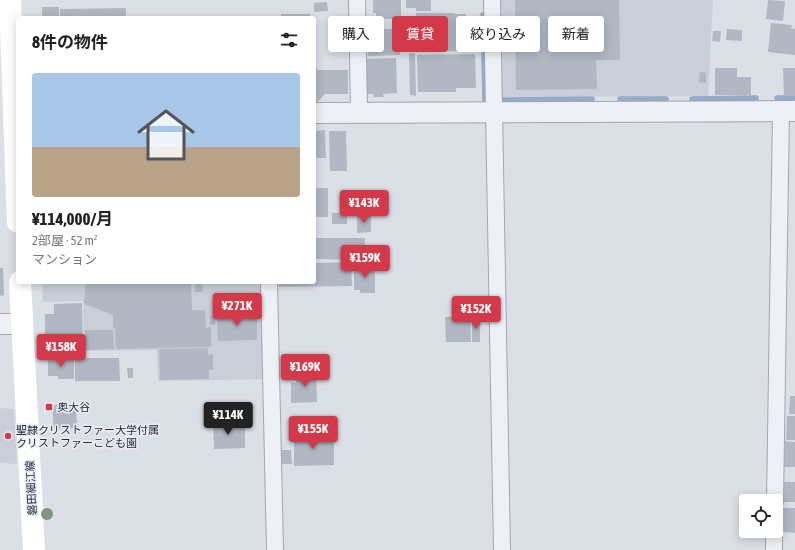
<!DOCTYPE html>
<html lang="ja">
<head>
<meta charset="utf-8">
<style>
	body { margin:0; font-family:"Asap Condensed","Noto Sans JP",sans-serif; background:#f6f6f6; color:#222; height:100vh; display:flex; flex-direction:column; font-size:15px; white-space:nowrap }
	* { box-sizing:border-box; margin:0 }
	p { font-size:13px; color:#767676 }
	.icon { flex:none; width:22px; height:22px; fill:none; stroke:currentColor; stroke-width:2; stroke-linecap:round; stroke-linejoin:round }
	.map { position:relative; flex:1; overflow:hidden }
	.drawer { position:absolute; left:16px; top:16px; width:300px; height:268px; display:flex; flex-direction:column; background:#fff; border-radius:4px; box-shadow:0 2px 10px #0003 }
	.drawer>* { flex:none }
	.guide { position:absolute; left:328px; top:16px; width:380px; height:36px; display:flex; gap:8px }
	.fabs { position:absolute; left:739px; top:494px; display:grid; gap:8px }
	.fabs a { display:grid; place-items:center; width:44px; height:44px; border-radius:4px; background:#fff; box-shadow:0 2px 10px #0003; font-size:20px }
	.price { position:absolute; translate:-50% -34px; padding:0 9px; border-radius:4px; background:#d33949; color:#fff; font-size:13px; line-height:26px; filter:drop-shadow(0 1px 2px #0008) }
	.price::after { content:''; position:absolute; left:50%; top:24px; width:12px; height:9px; margin-left:-6px; background:inherit; clip-path:polygon(0 0,100% 0,50% 100%) }
	.price.current { background:#222; color:#fff }
	ul { padding:0; list-style:none }
	li { display:grid; align-content:center; gap:8px; height:212px; padding:0 16px }
	li+li { border-top:1px solid #e0e0e0 }
	li span { display:grid; place-items:center; height:124px; border-radius:4px; color:#555 }
	li>.icon { margin-inline-start:auto }
	span .icon { width:72px; height:72px; fill:#fffc; stroke-width:1 }
	li b { font-size:17px }
	h2 { display:flex; justify-content:space-between; align-items:center; height:48px; padding:0 16px; font-size:17px }
	.tag { padding:0 14px; border-radius:4px; background:#fff; box-shadow:0 2px 10px #0003; font-size:14px; line-height:36px }
	.tag.current { background:#d33949; color:#fff }
	.map>svg:first-child { display:block }
</style>
</head>
<body>
<div class="map">
<svg width="795" height="550" viewBox="0 0 795 550">
	<rect width="100%" height="100%" fill="#dbdfe6"/>
	<g fill="#c9ced8">
		<polygon points="499,0 713,0 708,96 501,97"/>
		<polygon points="42,282 263,282 265,379 158,381 157,350 84,351 83,301 43,302"/>
		<polygon points="0,408 14,409 17,464 0,463"/>
	</g>
	<g fill="none" stroke-linecap="round" stroke-linejoin="round">
		<g stroke="#94abc9" stroke-width="5.5">
			<polyline points="483,15 485,100 486,100"/>
			<polyline points="777,98 795,98"/>
			<polyline points="620,99 666,99"/>
			<polyline points="692,99 756,98"/>
			<polyline points="503,100 592,99"/>
		</g>
	</g>
	<g fill="#b2b8c3">
		<polygon points="373,0 401,0 401,19 376,19 376,13 373,13"/>
		<polygon points="406,0 431,0 431,11 416,11 416,8 406,8"/>
		<polygon points="515,0 619,0 620,60 596,60 597,89 516,90"/>
		<polygon points="768,0 785,1 783,21 766,19"/>
		<polygon points="327,2 328,11 314,12 314,3"/>
		<rect x="42" y="7" width="17" height="11"/>
		<polygon points="126,8 126,18 60,18 60,9"/>
		<polygon points="416,13 455,13 455,14 466,14 467,51 417,52"/>
		<rect x="281" y="14" width="29" height="4"/>
		<rect x="408" y="23" width="6" height="25"/>
		<polygon points="771,23 792,25 791,28 795,29 795,55 768,52"/>
		<polygon points="368,29 401,29 402,49 400,49 400,55 368,56"/>
		<polygon points="727,29 742,30 742,41 726,40"/>
		<polygon points="713,31 721,31 720,42 712,41"/>
		<polygon points="409,53 415,53 416,96 410,95"/>
		<polygon points="475,54 476,88 456,88 456,92 418,92 417,55"/>
		<polygon points="396,58 397,93 383,94 384,97 374,97 373,94 364,94 364,59"/>
		<polygon points="314,66 318,70 348,70 348,94 325,94 314,105"/>
		<polygon points="715,68 737,68 737,77 751,77 751,95 715,95"/>
		<polygon points="783,68 795,68 795,96 784,96"/>
		<polygon points="700,72 706,73 706,83 699,82"/>
		<polygon points="325,130 326,158 314,158 314,131"/>
		<polygon points="329,131 346,131 347,171 330,171"/>
		<rect x="314" y="188" width="14" height="29"/>
		<rect x="332" y="213" width="15" height="11"/>
		<polygon points="357,215 371,216 371,232 357,233"/>
		<polygon points="314,238 365,238 364,260 314,259"/>
		<polygon points="351,262 352,286 279,287 279,282 314,282 314,263"/>
		<polygon points="375,265 375,293 360,293 360,290 354,290 354,266"/>
		<polygon points="0,268 3,268 4,295 0,296"/>
		<polygon points="86,282 191,282 192,310 205,310 206,328 211,327 211,347 116,349 115,328 113,328 113,315 84,304"/>
		<polygon points="195,282 202,282 203,292 195,292"/>
		<polygon points="82,303 83,348 61,349 61,341 45,341 45,314 54,314 54,304"/>
		<polygon points="217,312 242,312 242,315 257,315 257,340 218,341"/>
		<polygon points="210,316 216,316 215,325 210,325"/>
		<polygon points="460,316 460,318 470,318 471,342 446,342 445,317"/>
		<rect x="472" y="319" width="8" height="23"/>
		<polygon points="85,330 113,330 114,349 85,350"/>
		<polygon points="208,348 208,355 213,354 213,370 209,370 209,379 160,380 159,349"/>
		<polygon points="75,358 119,358 120,381 75,381"/>
		<polygon points="48,359 74,359 74,379 58,379 58,376 48,376"/>
		<polygon points="127,368 133,368 133,378 128,378"/>
		<polygon points="296,371 316,371 317,402 291,403 291,383 296,383"/>
		<polygon points="790,396 795,396 795,414 789,414"/>
		<polygon points="76,404 77,428 53,429 53,405"/>
		<polygon points="787,416 795,416 795,440 786,440"/>
		<polygon points="229,421 229,428 245,428 245,448 214,449 213,422"/>
		<polygon points="294,432 313,432 313,435 334,435 334,465 294,466"/>
		<polygon points="785,441 795,442 795,467 784,467"/>
		<polygon points="280,450 291,450 292,464 280,464"/>
		<rect x="782" y="482" width="13" height="20"/>
		<polygon points="783,508 795,508 795,533 783,532"/>
	</g>
	<g fill="none" stroke-linecap="round" stroke-linejoin="round">
		<g stroke="#a1a6b0" stroke-width="18">
			<g id="minor">
				<polyline points="357,0 359,113"/>
				<polyline points="492,0 502,550"/>
				<polyline points="269,282 275,550"/>
				<polyline points="775,501 781,111"/>
				<polyline points="774,550 774,531"/>
			</g>
		</g>
		<g stroke="#a1a6b0" stroke-width="22">
			<g id="tertiary">
				<polyline points="314,113 795,111"/>
				<polyline points="0,324 22,324"/>
			</g>
		</g>
		<use href="#minor" stroke="#eef0f5" stroke-width="16"/>
		<use href="#tertiary" stroke="#eef0f5" stroke-width="20"/>
		<g stroke="#fff" stroke-width="22">
			<polyline points="10,0 18,222"/>
			<polyline points="20,282 34,550"/>
		</g>
	</g>
	<circle fill="#819583" cx="47" cy="514" r="6"/>
	<g fill="#d33949" stroke="#eaeef4" stroke-width="1.5">
		<rect x="45" y="403" width="8" height="8" rx="2"/>
		<circle cx="8" cy="436" r="4"/>
	</g>
	<g text-anchor="middle" dominant-baseline="central" stroke-width="3" stroke-linejoin="round" paint-order="stroke">
		<g font-size="11" fill="#252c3d" stroke="#eaeef4" text-anchor="start">
			<text x="57" y="407">奥大谷</text>
			<text x="16" y="430">聖隷クリストファー大学付属<tspan x="16" dy="13">クリストファーこども園</tspan></text>
		</g>
		<g font-size="11" fill="#252c3d" stroke="#eaeef4">
			<text transform="translate(31 488) rotate(-93)">磐田細江線</text>
		</g>
	</g>
</svg>
<div class="fabs">
<a><svg class="icon" aria-label="locate" viewBox="0 0 24 24"><circle cx="12" cy="12" r="6"/><path d="M12 2v4M12 18v4M2 12h4M18 12h4"/></svg></a>
</div>
<b class="price" style="left:364px;top:224px">¥143K</b>
<b class="price" style="left:365px;top:279px">¥159K</b>
<b class="price" style="left:237px;top:327px">¥271K</b>
<b class="price" style="left:476px;top:330px">¥152K</b>
<b class="price" style="left:61px;top:368px">¥158K</b>
<b class="price" style="left:305px;top:388px">¥169K</b>
<b class="price current" style="left:228px;top:436px">¥114K</b>
<b class="price" style="left:313px;top:450px">¥155K</b>
<div class="guide">
<a class="tag">購入</a>
<a class="tag current">賃貸</a>
<a class="tag">絞り込み</a>
<a class="tag">新着</a>
</div>
<section class="drawer">
<h2>8件の物件<svg class="icon" aria-label="filters" viewBox="0 0 24 24"><path d="M4 7h16M4 17h16"/><circle cx="9" cy="7" r="2"/><circle cx="15" cy="17" r="2"/></svg></h2>
<ul>
<li><span style="background:linear-gradient(#a9c7e8 60%,#b9a48a 0)"><svg class="icon" aria-label="home" viewBox="0 0 24 24"><path d="M3 11l9-7 9 7M6 9v11h12V9"/></svg></span><div><b>¥114,000/月</b><p>2部屋 · 52 m²</p><p>マンション</p></div></li>
</ul>
</section>
</div>
</body>
</html>
